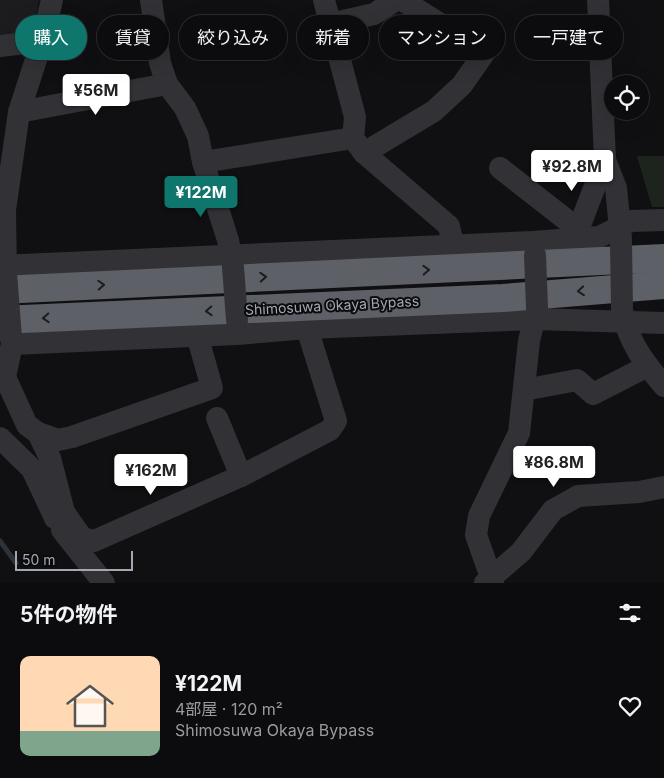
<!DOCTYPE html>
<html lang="ja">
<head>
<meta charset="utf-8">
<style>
	body { margin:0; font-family:Inter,"Noto Sans JP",sans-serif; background:#151517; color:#f1f3f6; height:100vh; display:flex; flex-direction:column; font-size:19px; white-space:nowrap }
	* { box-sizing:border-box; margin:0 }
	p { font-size:16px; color:#9a9b9e }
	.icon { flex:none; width:28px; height:28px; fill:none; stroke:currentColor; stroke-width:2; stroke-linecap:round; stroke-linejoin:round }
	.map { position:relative; height:583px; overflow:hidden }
	.details { display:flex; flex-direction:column; background:#0c0c0e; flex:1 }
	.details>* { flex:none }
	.hud { position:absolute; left:15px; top:15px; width:635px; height:45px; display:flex; gap:10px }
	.controls { position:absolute; left:604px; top:75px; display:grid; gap:10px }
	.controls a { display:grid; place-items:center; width:45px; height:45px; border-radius:50%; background:#0c0c0e; box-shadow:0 5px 20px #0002,0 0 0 1px #2c2c2e; font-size:25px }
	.scale { position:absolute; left:15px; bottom:12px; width:118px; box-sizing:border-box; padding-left:5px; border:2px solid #a3a7b1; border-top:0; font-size:14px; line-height:18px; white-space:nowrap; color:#a3a7b1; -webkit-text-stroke:4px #0b0b0d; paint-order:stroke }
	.price { position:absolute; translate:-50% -42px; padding:0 11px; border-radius:5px; background:#fff; color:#222; font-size:16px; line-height:32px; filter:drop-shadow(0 1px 2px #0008) }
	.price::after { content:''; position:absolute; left:50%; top:30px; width:15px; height:11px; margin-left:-8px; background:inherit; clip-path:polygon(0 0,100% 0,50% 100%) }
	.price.active { background:#0f766e; color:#fff }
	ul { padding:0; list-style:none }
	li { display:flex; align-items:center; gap:15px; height:125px; padding:0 20px }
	li span { display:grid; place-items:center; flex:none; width:140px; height:100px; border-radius:10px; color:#555 }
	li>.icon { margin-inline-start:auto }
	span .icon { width:60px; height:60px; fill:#fffc; stroke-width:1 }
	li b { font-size:21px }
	h2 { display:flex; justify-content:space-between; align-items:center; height:60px; padding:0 20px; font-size:21px }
	.pill { padding:0 18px; border-radius:22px; background:#0c0c0e; box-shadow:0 5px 20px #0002,0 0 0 1px #2c2c2e; font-size:18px; line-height:45px }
	.pill.active { background:#0f766e; color:#fff }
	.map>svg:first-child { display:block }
</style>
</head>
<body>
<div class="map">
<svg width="664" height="583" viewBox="0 0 664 583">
	<rect width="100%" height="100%" fill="#101012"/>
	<polygon fill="#1c1c1e" points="0,0 39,0 32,39 0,42"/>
	<polygon fill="#1d241e" points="637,156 664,156 664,207 652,207"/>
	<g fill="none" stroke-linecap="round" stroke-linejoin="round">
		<polyline stroke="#2b3339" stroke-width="5" points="0,541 16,563"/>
		<g stroke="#323236" stroke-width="22">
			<polyline points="151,0 160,63 167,84 185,108 198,136 203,162 353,138"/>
			<polyline points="324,0 355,117 353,138 364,153 449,226 453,245"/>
			<polyline points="598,0 605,160 616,188 621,239"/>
			<polyline points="330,24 374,14 396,0"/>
			<polyline points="0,46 42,41"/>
			<polyline points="19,112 167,84"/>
			<polyline points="364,153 434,111 462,85 485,52 402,0"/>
			<polyline points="203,162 228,240 233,267"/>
			<polyline points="500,168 578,229"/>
			<polyline points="575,238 605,160"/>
			<polyline points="0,266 533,242 599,237 631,221 664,220"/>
			<polyline points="6,273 5,210 19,112 42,41 52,0"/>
			<path d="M622,310C629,343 643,361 664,386"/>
			<polyline points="11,338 12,344 5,377 27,425 38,433 50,458 64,512 82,538 94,541 241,476 330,430 336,421 307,328"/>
			<polyline points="12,344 237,334 307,328 536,319 664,323"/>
			<polyline points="524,390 577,380 593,394 638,371"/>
			<polyline points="217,418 241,476"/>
			<polyline points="38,433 58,440 72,437 212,388 197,335"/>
			<polyline points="0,438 32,469 55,518"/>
			<polyline points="62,530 104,583"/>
			<polyline points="485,583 521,552 553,510 578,496 639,492 664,487"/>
			<polyline points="493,583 476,535 479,516 519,433 529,341 537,308"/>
		</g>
		<g stroke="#5e6067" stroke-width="28">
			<polyline points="0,290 664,258"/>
			<polyline points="0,320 503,298 664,285"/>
		</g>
		<g stroke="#323236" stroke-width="22">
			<polyline points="621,243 622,307"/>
			<polyline points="535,255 537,308"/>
			<polyline points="233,267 237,320"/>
			<polyline points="6,273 11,338"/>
		</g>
	</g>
	<defs><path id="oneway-chevron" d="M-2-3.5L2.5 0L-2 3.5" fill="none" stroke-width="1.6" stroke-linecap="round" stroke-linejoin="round" transform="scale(1.25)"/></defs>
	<g stroke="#1c1c1f">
		<use href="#oneway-chevron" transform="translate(426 270) rotate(-3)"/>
		<use href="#oneway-chevron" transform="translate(263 277) rotate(-3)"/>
		<use href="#oneway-chevron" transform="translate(101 285) rotate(-3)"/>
		<use href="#oneway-chevron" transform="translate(581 291) rotate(175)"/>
		<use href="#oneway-chevron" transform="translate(209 311) rotate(177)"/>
		<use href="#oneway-chevron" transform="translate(46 318) rotate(177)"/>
	</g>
	<g text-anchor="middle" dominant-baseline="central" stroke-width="4" stroke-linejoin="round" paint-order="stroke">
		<g font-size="14" fill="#a3a7b1" stroke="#0b0b0d">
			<text transform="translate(332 305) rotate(-3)">Shimosuwa Okaya Bypass</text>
		</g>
	</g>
</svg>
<div class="controls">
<a><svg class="icon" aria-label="locate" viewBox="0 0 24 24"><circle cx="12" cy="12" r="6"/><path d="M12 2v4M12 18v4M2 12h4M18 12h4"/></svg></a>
</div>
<div class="scale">50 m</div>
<b class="price" style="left:96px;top:116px">¥56M</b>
<b class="price" style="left:572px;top:192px">¥92.8M</b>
<b class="price active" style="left:201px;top:218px">¥122M</b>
<b class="price" style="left:554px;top:488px">¥86.8M</b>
<b class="price" style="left:151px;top:496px">¥162M</b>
<div class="hud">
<a class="pill active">購入</a>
<a class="pill">賃貸</a>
<a class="pill">絞り込み</a>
<a class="pill">新着</a>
<a class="pill">マンション</a>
<a class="pill">一戸建て</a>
</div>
</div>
<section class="details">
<h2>5件の物件<svg class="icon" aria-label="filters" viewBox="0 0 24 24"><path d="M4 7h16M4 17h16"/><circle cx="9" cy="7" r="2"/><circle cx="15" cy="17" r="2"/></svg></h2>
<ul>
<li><span style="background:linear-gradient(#ffd9b3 75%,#7fa58c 0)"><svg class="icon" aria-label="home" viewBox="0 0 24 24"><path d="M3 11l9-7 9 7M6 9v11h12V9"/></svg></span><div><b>¥122M</b><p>4部屋 · 120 m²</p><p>Shimosuwa Okaya Bypass</p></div><svg class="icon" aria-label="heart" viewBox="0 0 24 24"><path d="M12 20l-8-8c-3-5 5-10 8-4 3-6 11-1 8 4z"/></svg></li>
</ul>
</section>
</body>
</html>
